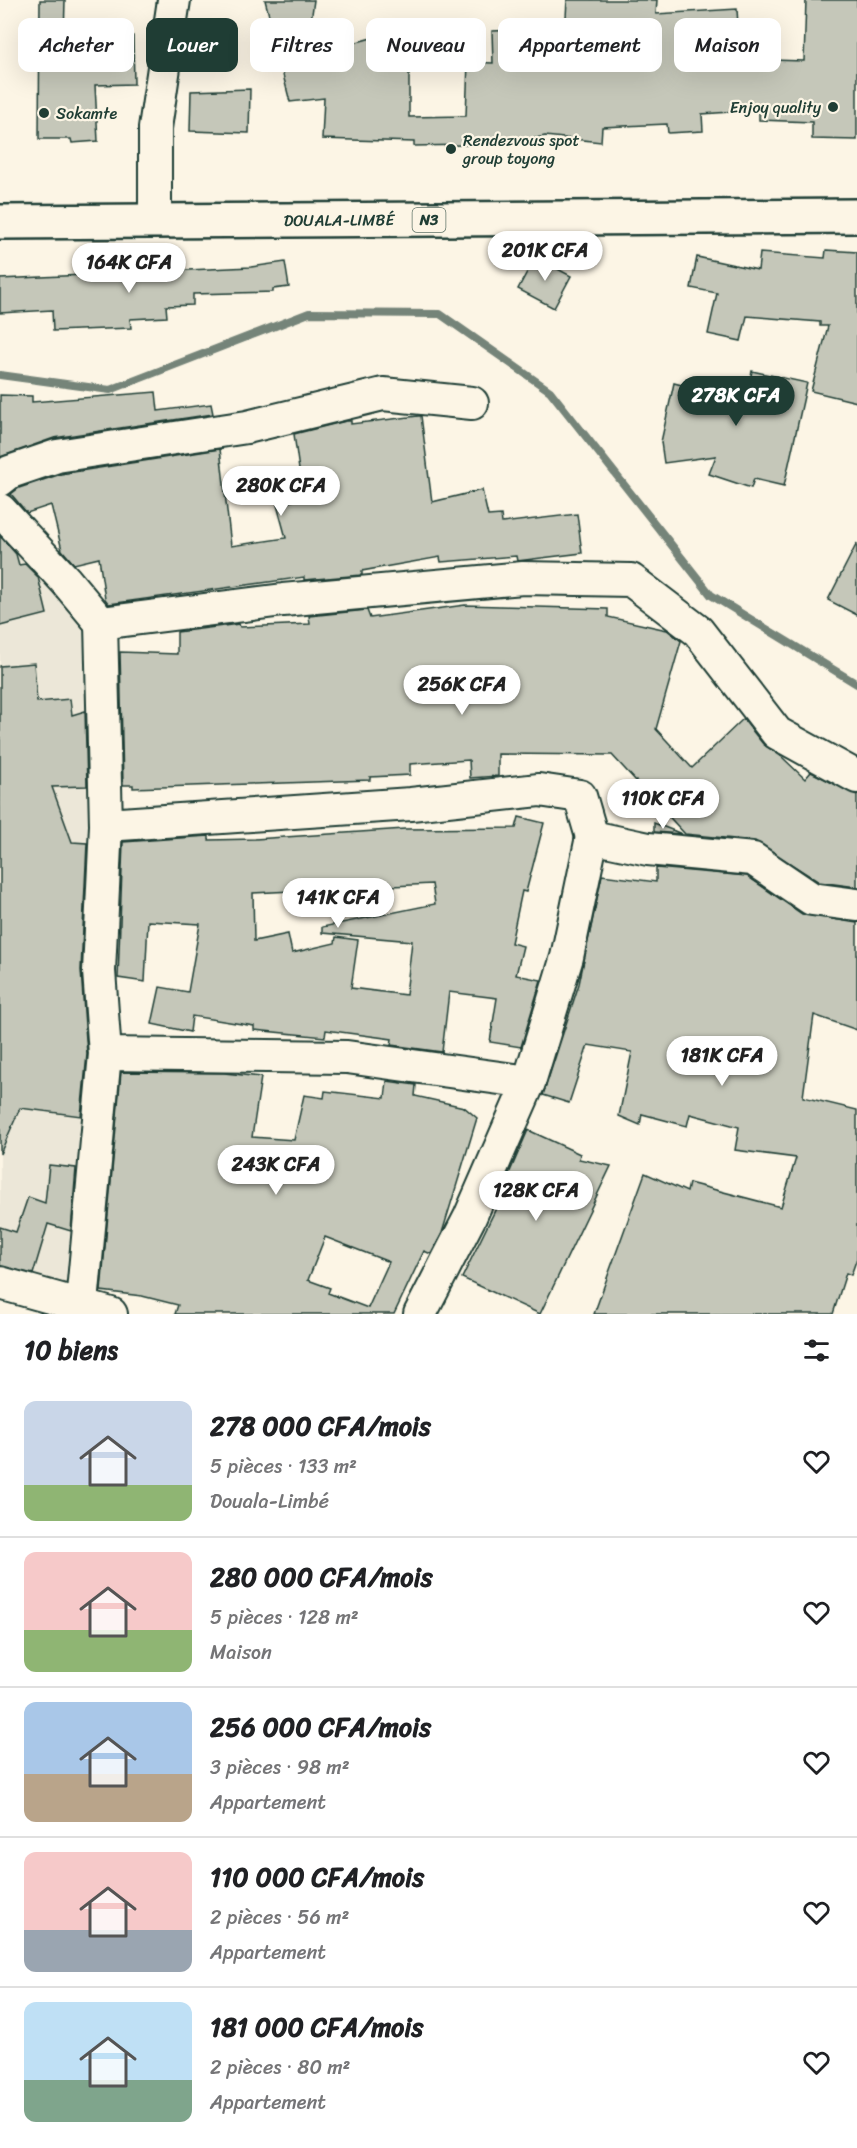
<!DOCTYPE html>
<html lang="fr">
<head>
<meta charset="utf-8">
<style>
	body { margin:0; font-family:Sriracha,sans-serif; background:#f6f6f6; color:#202124; height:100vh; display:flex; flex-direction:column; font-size:22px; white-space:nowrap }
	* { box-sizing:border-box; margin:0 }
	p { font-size:20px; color:#757577 }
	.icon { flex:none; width:33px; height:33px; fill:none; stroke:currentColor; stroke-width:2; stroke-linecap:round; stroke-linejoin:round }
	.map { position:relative; height:1314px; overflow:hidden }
	.details { display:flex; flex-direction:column; background:#fff; flex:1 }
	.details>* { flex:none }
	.banner { position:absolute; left:18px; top:18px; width:822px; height:54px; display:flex; gap:12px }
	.price { position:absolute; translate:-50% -51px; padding:0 14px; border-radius:21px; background:#fff; color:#222; font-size:20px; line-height:39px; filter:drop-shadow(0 2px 3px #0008) }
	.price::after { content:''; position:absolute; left:50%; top:36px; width:18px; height:14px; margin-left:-9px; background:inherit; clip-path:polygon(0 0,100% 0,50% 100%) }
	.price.active { background:#1f3d34; color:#fff }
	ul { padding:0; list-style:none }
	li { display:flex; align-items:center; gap:18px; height:150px; padding:0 24px }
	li+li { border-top:2px solid #e0e0e0 }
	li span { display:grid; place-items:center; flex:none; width:168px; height:120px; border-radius:12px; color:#555 }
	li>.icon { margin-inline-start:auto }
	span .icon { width:72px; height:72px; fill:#fffc; stroke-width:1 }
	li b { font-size:26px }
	h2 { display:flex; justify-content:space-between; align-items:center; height:72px; padding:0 24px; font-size:26px }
	.chip { padding:0 21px; border-radius:12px; background:#fff; box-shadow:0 6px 24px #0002; font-size:21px; line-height:54px }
	.chip.active { background:#1f3d34; color:#fff }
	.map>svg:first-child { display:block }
</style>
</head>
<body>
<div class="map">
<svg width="857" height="1314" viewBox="0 0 857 1314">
	<rect width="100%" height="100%" fill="#fcf5e5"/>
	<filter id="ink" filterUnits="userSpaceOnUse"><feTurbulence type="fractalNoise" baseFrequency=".0167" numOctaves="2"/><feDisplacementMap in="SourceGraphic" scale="12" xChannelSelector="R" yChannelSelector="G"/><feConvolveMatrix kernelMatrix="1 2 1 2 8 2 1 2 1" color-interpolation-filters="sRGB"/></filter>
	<g filter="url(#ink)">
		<polygon fill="#ece7d8" points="0,524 90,624 94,1032 69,1285 35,1282 0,1272"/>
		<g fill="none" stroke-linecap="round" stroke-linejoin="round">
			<polyline stroke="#758479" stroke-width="8" points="0,375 110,390 309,313 440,314 550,391 711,595 857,684"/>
		</g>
		<g fill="#c5c7b9" stroke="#1f3d34" stroke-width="1.5" fill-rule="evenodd">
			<polygon points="40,0 65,0 64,37 133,36 134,84 95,85 98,141 72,143 71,139 39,139"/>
			<polygon points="265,0 314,0 310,28 271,23"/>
			<polygon points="567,0 657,0 656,14 737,9 740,59 804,61 806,0 857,0 857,140 812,139 812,122 759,120 759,110 702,114 703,131 668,133 667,124 602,127 601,142 545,136 522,141 522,144 414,146 414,142 322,139 324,98 290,102 280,63 379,36 387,63 409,63 409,117 466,116 468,62 493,63 492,31 518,30 519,47 564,52"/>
			<polygon points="250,89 249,133 190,131 191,91"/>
			<polygon points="826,250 857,252 857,402 811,391 828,326 820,326 820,322 747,316 741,341 708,334 717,293 691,288 697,257 758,270 760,253 825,258"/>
			<polygon points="535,257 571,276 554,308 518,289"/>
			<polygon points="285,262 289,287 273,289 273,292 193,294 193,305 166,306 167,317 130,319 131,328 53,331 52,310 0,313 0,279 251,267"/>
			<polygon points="752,371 807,383 784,486 754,479 751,488 709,474 716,456 664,463 661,442 674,383 693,388 696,377 748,389"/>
			<polygon points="156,392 158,411 211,404 213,414 54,438 0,457 0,395 32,396 32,402"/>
			<polygon points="418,416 421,416 432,502 482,490 488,516 501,515 502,523 577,514 582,553 517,561 516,556 441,562 440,557 362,571 362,575 304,580 304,577 109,604 105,599 99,558 74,564 62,550 51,505 27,513 11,494 19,488 61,474 220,449 231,546 286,538 277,505 303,498 294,434 346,421 351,421 351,424"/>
			<polygon points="0,536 16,554 19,565 25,564 38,577 47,614 0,626"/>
			<polygon points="857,543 857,615 828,600"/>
			<polygon points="465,605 608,609 608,617 667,630 681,641 656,729 692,768 743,719 763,744 782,757 805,779 811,772 857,795 857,887 819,882 755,841 685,834 612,755 498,754 498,776 470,778 469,760 410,764 410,775 370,777 370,780 133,788 133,785 123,785 120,652 177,654 177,632 239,624 240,627 310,624 309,616 367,610 370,618"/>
			<polygon points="34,663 37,702 70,699 72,715 85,711 87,786 52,787 72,842 87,843 81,970 87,1054 81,1116 20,1108 0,1154 0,666"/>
			<path d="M519,817L544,823L526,892L522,891L511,943L523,946L516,975L541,980L521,1047L490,1042L497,998L449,992L442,1052L391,1045L392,1039L326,1030L325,1037L254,1030V1026L192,1016L190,1032L152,1024L160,987L188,992L200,924L148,921L145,982L118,978L123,842L209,836V840L255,839L405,829L516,828ZM432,884L435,904L322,927V933L412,941L406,995L351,988L358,940L336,937L335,943L292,953L288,934L254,941L253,893Z"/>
			<polygon points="654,823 682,834 654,832"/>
			<polygon points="656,868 747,876 802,914 857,923 857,1030 814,1015 803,1097 857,1110 857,1258 851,1275 846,1273 833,1314 594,1314 645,1173 687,1192 689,1183 781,1207 796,1158 735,1150 739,1127 690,1114 687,1126 642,1114 640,1125 619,1116 632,1052 588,1045 569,1103 543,1095 579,984 602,875 656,882"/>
			<path d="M121,1072L224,1073L261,1077L252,1137L294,1140L304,1095L324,1098L325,1091L385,1098L387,1081L416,1085L415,1096L464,1107L477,1118L442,1233L431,1254L424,1251L394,1314H175L178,1305L142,1296L101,1291ZM325,1237L389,1262L368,1308L328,1293L330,1288L308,1280Z"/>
			<polygon points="528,1130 580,1154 579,1159 611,1166 540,1314 462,1278 501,1198 499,1197"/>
			<polygon points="49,1165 76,1168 71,1231 48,1224 33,1274 0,1266 0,1227 16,1232 28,1197 45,1203"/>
		</g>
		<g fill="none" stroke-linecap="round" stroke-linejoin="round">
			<g stroke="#1f3d34" stroke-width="36">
				<g id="minor">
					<polyline points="155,221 155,128 174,0"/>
					<polyline points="0,480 10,472 57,456 247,427 383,394 472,403"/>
					<polyline points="0,510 66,581 101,623 283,600 523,578 631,580 698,631 777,733 857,777"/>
					<polyline points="101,623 106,825 99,971 105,1054 347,1057 529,1082 470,1217 420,1314"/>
					<polyline points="106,825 411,804 539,790 580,796 592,837"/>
					<polyline points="529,1082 567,957 592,837 648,849 753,859 812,899 857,905"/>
					<polyline points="0,1283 111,1314"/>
					<polyline points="81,1314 105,1054"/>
				</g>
			</g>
			<g stroke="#1f3d34" stroke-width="38">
				<g id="highway">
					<path id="s1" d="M0,222L857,216"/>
				</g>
			</g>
			<use href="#minor" stroke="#fcf5e5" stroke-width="32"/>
			<use href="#highway" stroke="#fcf5e5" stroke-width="33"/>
		</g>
	</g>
	<g fill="#1f3d34" stroke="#fcf5e5" stroke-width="2">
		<circle cx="833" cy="107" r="6"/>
		<circle cx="44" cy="113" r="6"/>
		<circle cx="451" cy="149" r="6"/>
	</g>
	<g text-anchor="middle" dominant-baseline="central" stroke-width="4.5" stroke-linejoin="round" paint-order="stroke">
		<rect fill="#fcf5e5" stroke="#617469" stroke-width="1.5" x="412.5" y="208" width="33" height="24" rx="4.5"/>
		<g font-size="15" font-weight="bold" fill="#1f3d34">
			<text x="429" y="220">N3</text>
		</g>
		<g font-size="16" fill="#1f3d34" stroke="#fcf5e5" text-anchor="start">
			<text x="821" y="107" text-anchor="end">Enjoy quality</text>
			<text x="56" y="113">Sokamte</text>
			<text x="463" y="140">Rendezvous spot<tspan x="463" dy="18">group toyong</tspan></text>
		</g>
		<g font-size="16" fill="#1f3d34" stroke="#fcf5e5">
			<text stroke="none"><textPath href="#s1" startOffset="339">DOUALA-LIMBÉ</textPath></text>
		</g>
	</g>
</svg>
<b class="price" style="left:545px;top:282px">201K CFA</b>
<b class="price" style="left:129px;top:294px">164K CFA</b>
<b class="price active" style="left:736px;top:427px">278K CFA</b>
<b class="price" style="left:281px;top:517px">280K CFA</b>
<b class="price" style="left:462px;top:716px">256K CFA</b>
<b class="price" style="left:663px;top:830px">110K CFA</b>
<b class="price" style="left:338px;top:929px">141K CFA</b>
<b class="price" style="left:722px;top:1087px">181K CFA</b>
<b class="price" style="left:276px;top:1196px">243K CFA</b>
<b class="price" style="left:536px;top:1222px">128K CFA</b>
<div class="banner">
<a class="chip">Acheter</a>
<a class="chip active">Louer</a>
<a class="chip">Filtres</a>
<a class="chip">Nouveau</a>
<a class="chip">Appartement</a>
<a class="chip">Maison</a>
</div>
</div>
<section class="details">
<h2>10 biens<svg class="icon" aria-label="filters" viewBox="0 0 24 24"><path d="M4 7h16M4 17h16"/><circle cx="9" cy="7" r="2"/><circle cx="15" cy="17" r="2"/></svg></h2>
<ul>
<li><span style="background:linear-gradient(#c9d6e8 70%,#8fb573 0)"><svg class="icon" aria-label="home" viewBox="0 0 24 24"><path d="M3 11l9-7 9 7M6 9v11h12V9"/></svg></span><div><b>278 000 CFA/mois</b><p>5 pièces · 133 m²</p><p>Douala-Limbé</p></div><svg class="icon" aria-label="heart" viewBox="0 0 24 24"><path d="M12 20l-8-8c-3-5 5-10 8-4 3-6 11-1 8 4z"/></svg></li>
<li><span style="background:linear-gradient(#f6c9c9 65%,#8fb573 0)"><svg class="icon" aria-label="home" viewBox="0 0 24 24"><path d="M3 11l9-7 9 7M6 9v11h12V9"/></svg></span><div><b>280 000 CFA/mois</b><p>5 pièces · 128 m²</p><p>Maison</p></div><svg class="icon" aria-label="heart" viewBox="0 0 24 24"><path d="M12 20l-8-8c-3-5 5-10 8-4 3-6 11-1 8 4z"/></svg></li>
<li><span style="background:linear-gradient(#a9c7e8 60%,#b9a48a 0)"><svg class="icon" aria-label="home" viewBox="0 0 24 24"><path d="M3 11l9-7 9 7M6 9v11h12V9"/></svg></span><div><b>256 000 CFA/mois</b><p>3 pièces · 98 m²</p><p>Appartement</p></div><svg class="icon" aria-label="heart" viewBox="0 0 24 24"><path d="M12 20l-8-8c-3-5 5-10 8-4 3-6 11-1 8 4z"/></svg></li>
<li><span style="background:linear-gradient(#f6c9c9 65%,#9aa5b1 0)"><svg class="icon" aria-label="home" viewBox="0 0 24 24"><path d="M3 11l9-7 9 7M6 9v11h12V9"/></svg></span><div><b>110 000 CFA/mois</b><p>2 pièces · 56 m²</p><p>Appartement</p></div><svg class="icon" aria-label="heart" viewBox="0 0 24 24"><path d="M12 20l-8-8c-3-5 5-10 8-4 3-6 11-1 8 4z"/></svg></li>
<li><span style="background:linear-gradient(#bfe0f5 65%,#7fa58c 0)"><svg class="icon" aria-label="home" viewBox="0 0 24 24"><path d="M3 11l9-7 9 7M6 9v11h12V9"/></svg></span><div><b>181 000 CFA/mois</b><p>2 pièces · 80 m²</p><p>Appartement</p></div><svg class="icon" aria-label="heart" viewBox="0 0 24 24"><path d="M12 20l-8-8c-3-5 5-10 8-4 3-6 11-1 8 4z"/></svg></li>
</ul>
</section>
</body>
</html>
